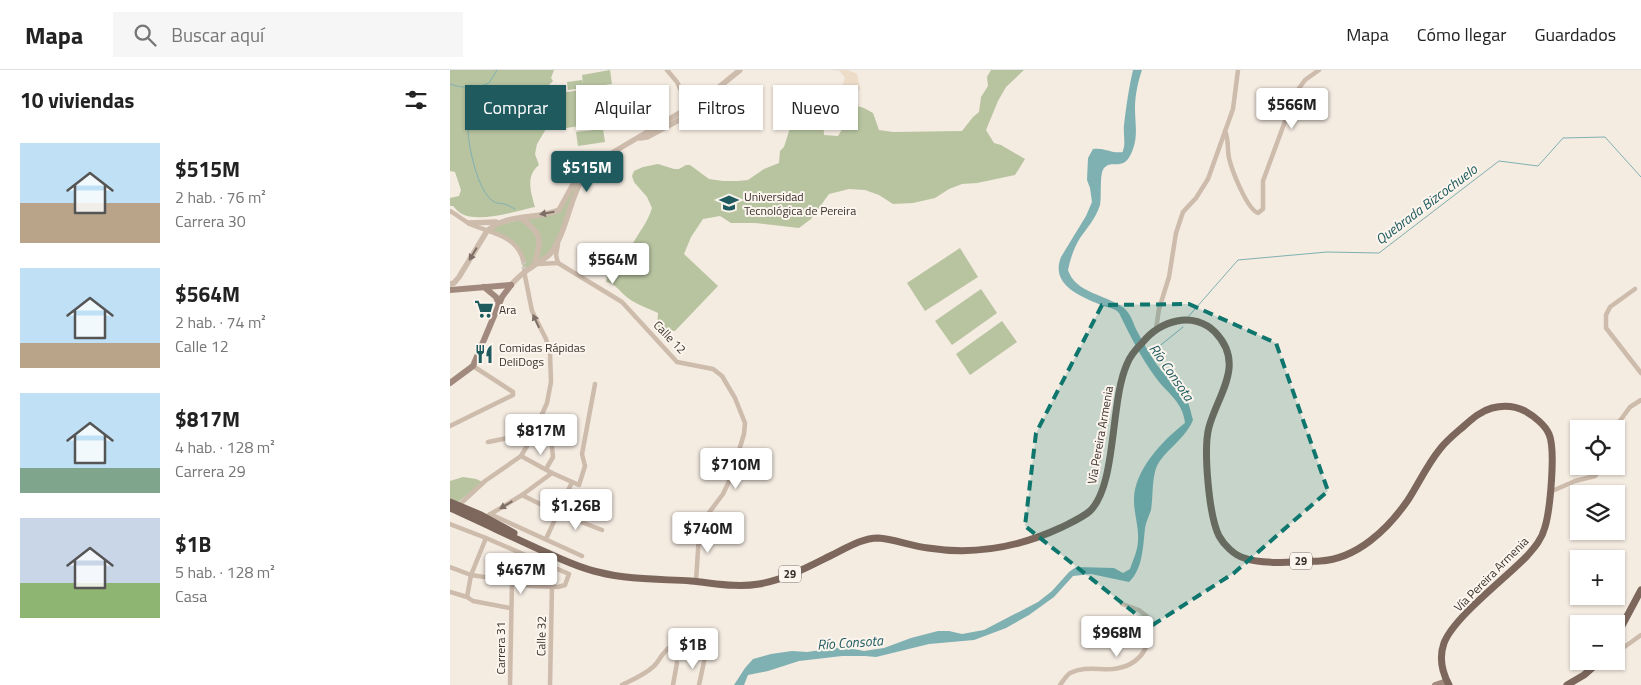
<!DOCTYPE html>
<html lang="es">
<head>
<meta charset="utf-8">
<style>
	body { margin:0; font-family:"Titillium Web",sans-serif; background:#f6f6f6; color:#222; height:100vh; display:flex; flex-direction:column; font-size:19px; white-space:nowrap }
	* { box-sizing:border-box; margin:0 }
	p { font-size:16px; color:#767676 }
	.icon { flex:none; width:28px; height:28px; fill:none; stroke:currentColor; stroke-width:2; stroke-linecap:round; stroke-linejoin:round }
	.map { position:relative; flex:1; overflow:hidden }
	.drawer { display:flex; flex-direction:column; background:#fff; width:450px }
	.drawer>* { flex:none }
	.top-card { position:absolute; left:15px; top:15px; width:475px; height:45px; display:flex; gap:10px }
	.buttons { position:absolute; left:1120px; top:350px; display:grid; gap:10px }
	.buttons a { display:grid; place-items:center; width:55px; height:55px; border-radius:0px; background:#fff; box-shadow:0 1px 4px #0004; font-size:25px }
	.price { position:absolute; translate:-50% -42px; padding:0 11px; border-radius:5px; background:#fff; color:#222; font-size:16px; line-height:32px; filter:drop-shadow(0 1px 2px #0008) }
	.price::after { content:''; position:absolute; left:50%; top:30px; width:15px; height:11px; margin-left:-8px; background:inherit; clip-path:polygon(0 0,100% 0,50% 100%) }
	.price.active { background:#1f5a5e; color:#fff }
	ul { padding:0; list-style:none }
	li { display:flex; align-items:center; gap:15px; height:125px; padding:0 20px }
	li span { display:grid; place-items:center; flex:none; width:140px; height:100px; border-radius:0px; color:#555 }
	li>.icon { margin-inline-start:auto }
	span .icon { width:60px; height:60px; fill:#fffc; stroke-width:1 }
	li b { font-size:21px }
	h2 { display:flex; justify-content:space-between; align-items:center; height:60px; padding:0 20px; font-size:21px }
	.pill { padding:0 18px; border-radius:0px; background:#fff; box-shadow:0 1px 4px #0004; font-size:18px; line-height:45px }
	.pill.active { background:#1f5a5e; color:#fff }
	header { display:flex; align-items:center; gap:30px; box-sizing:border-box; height:70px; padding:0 25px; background:#fff; border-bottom:1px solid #e0e0e0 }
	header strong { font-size:24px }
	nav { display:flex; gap:28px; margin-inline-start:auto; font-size:18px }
	.search { width:350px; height:45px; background:#f6f6f6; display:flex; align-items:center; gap:12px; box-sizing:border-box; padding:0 18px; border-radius:0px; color:#767676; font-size:19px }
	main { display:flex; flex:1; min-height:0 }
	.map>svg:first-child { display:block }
</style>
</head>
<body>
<header>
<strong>Mapa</strong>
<div class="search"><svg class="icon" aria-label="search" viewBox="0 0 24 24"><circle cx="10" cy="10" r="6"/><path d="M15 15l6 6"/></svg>Buscar aquí</div>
<nav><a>Mapa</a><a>Cómo llegar</a><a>Guardados</a></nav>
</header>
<main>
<section class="drawer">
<h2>10 viviendas<svg class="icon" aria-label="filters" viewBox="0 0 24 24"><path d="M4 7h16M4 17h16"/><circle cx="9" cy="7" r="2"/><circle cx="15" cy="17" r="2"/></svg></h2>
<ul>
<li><span style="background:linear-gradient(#bfe0f5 60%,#b9a48a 0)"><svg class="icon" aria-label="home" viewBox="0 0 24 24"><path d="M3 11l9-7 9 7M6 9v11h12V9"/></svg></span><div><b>$515M</b><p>2 hab. · 76 m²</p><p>Carrera 30</p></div></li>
<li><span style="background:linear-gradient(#bfe0f5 75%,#b9a48a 0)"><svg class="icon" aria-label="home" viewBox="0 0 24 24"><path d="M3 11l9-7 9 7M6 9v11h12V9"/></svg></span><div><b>$564M</b><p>2 hab. · 74 m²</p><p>Calle 12</p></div></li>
<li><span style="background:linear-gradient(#bfe0f5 75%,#7fa58c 0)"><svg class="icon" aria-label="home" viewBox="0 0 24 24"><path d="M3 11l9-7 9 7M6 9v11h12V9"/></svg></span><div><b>$817M</b><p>4 hab. · 128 m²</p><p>Carrera 29</p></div></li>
<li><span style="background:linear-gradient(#c9d6e8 65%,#8fb573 0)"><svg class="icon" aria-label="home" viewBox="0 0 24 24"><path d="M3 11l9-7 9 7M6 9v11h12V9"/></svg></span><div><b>$1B</b><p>5 hab. · 128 m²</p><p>Casa</p></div></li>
</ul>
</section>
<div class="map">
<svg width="1191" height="615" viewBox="0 0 1191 615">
	<rect width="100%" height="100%" fill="#f4ebe1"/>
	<g fill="#b8c4a0">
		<path d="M0,0H104L101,8L103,11L98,16L100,22L96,25L98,40L96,59L87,74L85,84L89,95C75,106 81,123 85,137C67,141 29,153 12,144C8,142 6,139 3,136H0V128L9,126L11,120L5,102L0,101Z"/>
		<polygon points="160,0 162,14 118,20 117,12 132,10 133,14 132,5"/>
		<path d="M541,0H574L556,17L548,31L536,60L544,73L551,75L575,89L565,105L527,113L512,114L499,119L485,128L463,133L443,134L429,125L415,120L399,119L379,124L361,149L349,158L305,153H281L270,146L253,149L241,167L234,184L268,216L225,261L207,260L208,243C198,238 187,235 178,228C170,222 166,214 156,212C157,200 172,179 182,175C189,162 198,152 202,138L197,127L184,112L182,106L184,101L193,97L208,94L224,99H229L236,95H240L259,109L273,111H288L298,110L314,99L329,93L330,81L334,77L340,58L351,46L360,40L373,42L374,65L388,66L397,51L395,32L414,38L423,43L429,60L443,62L512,61L523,47L529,42L531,27L538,16L537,7Z"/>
		<polygon points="164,15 169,50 103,60 97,25"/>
		<polygon points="206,19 208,32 180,36 178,23"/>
		<polygon points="153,59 155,72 128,76 126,62"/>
		<path d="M138,100L102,181L73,203C73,173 61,172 37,161L41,157L106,141L120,120Z"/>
		<polygon points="510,178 528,207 475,241 457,213"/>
		<polygon points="531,219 547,243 502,275 485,251"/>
		<polygon points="552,251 567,272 520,305 506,284"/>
		<polygon points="13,407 26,409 33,412 8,432 0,429 0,411"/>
	</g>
	<polygon fill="#ecdcc8" points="381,0 398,0 407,4 410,19 385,26 385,23 382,23 383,20 392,16 395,8 390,1"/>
	<path fill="#7fb0b2" d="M683,0H692C688,11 685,26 685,38C685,52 688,66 683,79C674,104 663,88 654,98C649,104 652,126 650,135C646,148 637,158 630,168C624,178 620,189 618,200C625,223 657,225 674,238C681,244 683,253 687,261C694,274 702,289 711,300C716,307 723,309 728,315C737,323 740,339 743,350C734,372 709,383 705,402C702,414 703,427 701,440C699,446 696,452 695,458C693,476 693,499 679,512L641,504L623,506L604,527L579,545L556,558L524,570L479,574L426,587L415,586H392L349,591L318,601L298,605L294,615H284L295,598L303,589L321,584L342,581L357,582L393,577L414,581L434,578L461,568L488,561H499L512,564L534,560L588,532L602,521L619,502L626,497L664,498L673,503L680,499C683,490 688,480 688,470C689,457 684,444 684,431C683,401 713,370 735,353C733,332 717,323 706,308C691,288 680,265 669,243C665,238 658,238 651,235C630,226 600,215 611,187L636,146L642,132L640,118L637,110L638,88L643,79C654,77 662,84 673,82C676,72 673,64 674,55C676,37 679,17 683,0Z"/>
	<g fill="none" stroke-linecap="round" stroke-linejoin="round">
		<g stroke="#7fb0b2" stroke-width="1">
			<path d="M0,14C13,19 27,18 39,13L47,0"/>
			<path d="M16,17C24,29 18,46 18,59C18,76 28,122 43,131C46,134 50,133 54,134C58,135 61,137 65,139"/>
			<polyline points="673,82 676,73"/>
			<polyline points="633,226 643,231"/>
			<polyline points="738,247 788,190 877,182 929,183 1049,91 1088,96 1113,68 1155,67 1191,107"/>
			<polyline points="701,283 733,257"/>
			<polyline points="692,451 692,417"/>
		</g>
		<polyline stroke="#cfc6bd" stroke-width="4.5" stroke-dasharray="4.5 2" stroke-linecap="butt" points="73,190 75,205"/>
		<g stroke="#cdbbac" stroke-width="4.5">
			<polyline points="217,0 227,12 240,39"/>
			<path d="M775,61C779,70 777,79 779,88C782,101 797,139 808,143L813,139V111L841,35L847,21L855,10L869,0"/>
			<path d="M0,141C7,145 13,150 20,154C40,163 67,165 73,190"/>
			<polyline points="108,174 106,185 108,193"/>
			<polyline points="88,194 108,193 172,232 227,292 263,299 272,306 285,328 295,353 294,364 281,407 273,424 255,448 249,465 246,511"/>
			<polyline points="1185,219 1160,237 1156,245 1156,258 1191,303"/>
			<polyline points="706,259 709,239 719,207 726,163 733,142 746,128 758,109 783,39 788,0"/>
			<polyline points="0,356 63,325 63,322 23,296"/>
			<polyline points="1164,359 1180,337 1191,330"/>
			<polyline points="38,372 58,368 89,353 97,354 101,367 103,387 96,399"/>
			<polyline points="71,386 102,403 129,415 135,396 132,384 145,314"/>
			<polyline points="1100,422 1125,411 1145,406 1153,396"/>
			<polyline points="72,425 108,443 152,460"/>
			<polyline points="8,436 35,411 71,386 80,371 97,333 101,312 100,283 96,269 82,241 75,206"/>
			<polyline points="40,444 132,486"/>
			<polyline points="39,445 72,425 102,403"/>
			<polyline points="0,454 36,468 119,504 115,515 108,517 80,516 62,511 21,505 0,497"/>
			<polyline points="96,469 122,412"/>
			<polyline points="0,522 17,527 23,531 60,538"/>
			<polyline points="17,527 21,505 36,468"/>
			<polyline points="1166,583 1191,565"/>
			<polyline points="60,615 62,511"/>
			<polyline points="100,615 102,517"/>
			<path d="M172,615C182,610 194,605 203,597C207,594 209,589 213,584C227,565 242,571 255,587L249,615"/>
			<polyline points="223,615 227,593"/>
			<path d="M610,615C613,611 616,606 620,603C634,596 649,600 663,599C691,596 704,574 699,548L689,540L672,534"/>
		</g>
		<g stroke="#cdbbac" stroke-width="5.5">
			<polyline points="190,68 197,67 242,43 252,32"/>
			<path d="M70,148C93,162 92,172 84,195"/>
			<polyline points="19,153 46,152"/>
			<path d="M0,214L4,213L9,207L37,161C57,143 86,150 109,140L126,109L145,93L258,26L290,0"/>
			<path d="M61,215C67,208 74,202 82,197C88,192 96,189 101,183C118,159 119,128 135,104"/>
		</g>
		<g stroke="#a18a7d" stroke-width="6">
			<polyline points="34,217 46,227 49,235"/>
			<polyline points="0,220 61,215"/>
			<polyline points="0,313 23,296 52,227 61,215"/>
			<polyline points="985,615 997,611"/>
		</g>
		<g stroke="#7d675c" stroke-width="7">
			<polyline points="0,432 31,445 64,463"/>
			<path d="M0,438C31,452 62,467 93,481C111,489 129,498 148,502C179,510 210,509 241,511C264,513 286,518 309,514C334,510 358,497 380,486C395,479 411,468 428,468C444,469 461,476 478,478C523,485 569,477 610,458C620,453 632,448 640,441C667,415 660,331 677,294C680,286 686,279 692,273C701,262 712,254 727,251C741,248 755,252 765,262C796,294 768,324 759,357C753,379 759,446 769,466C774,475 784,485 794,488C812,495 850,492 870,491C907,489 938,459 958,430C969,413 977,395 990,379C997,370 1006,363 1014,356C1023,348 1031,341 1042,338C1054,335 1065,336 1075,341C1084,346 1095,355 1099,364C1106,380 1100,440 1095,457C1092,469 1085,477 1077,486C1056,508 1004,547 994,573C989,587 992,602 999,615"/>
			<polyline points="1166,567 1191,520"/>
			<polyline points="1117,615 1134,605 1150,591"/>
		</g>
	</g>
	<defs><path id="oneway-solid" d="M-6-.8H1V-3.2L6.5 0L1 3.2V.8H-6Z" transform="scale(1.25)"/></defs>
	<g fill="#7d6f65">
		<use href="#oneway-solid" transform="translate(97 143) rotate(170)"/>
		<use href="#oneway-solid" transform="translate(23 184) rotate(121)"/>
		<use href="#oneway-solid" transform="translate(86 251) rotate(-115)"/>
		<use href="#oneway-solid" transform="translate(56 435) rotate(149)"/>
	</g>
	<path fill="#0f766e" fill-opacity="0.2" stroke="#0f766e" stroke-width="4" stroke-dasharray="10 6" stroke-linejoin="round" d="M739,234L826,273L878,421L784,503L701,556L575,456L586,363L652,235Z"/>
	<defs>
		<g id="university-bare" transform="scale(1.5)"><path d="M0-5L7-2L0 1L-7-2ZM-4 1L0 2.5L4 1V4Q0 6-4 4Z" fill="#1f5a5e" stroke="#fbf5ee" stroke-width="2.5" paint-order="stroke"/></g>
		<g id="supermarket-bare" transform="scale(1.5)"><path d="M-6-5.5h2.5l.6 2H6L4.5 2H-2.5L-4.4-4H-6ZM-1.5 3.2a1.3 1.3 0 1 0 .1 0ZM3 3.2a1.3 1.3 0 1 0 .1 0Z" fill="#1f5a5e" stroke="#fbf5ee" stroke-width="2.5" paint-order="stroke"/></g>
		<g id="restaurant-bare" transform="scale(1.5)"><path d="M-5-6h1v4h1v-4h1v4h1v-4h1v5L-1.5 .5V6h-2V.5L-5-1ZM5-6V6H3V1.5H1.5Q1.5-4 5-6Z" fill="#1f5a5e" stroke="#fbf5ee" stroke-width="2.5" paint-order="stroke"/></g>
	</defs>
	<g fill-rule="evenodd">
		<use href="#university-bare" x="279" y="133"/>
		<use href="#supermarket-bare" x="34" y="239"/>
		<use href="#restaurant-bare" x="34" y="284"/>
	</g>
	<g text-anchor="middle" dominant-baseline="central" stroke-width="4" stroke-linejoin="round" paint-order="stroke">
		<g fill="#fbf5ee" stroke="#756b66" stroke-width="1">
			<rect x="840" y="482.5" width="22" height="17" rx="4"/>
			<rect x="329" y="495.5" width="22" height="17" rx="4"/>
		</g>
		<g font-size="11" font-weight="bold" fill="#3b302b">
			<text x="851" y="491">29</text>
			<text x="340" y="504">29</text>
		</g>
		<g font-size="12" fill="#3b302b" stroke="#fbf5ee" text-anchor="start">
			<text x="294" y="126">Universidad<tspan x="294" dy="14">Tecnológica de Pereira</tspan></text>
			<text x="49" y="239">Ara</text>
			<text x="49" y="277">Comidas Rápidas<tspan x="49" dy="14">DeliDogs</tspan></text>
		</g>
		<g font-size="12" fill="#3b302b" stroke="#fbf5ee">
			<text transform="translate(220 267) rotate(46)">Calle 12</text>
			<text transform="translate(650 365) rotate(-80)">Vía Pereira Armenia</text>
			<text transform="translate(1041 504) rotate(-45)">Vía Pereira Armenia</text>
			<text transform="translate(91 566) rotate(-89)">Calle 32</text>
			<text transform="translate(50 578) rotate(-90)">Carrera 31</text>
		</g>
		<g font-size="14" font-style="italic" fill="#1f5a5e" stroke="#fbf5ee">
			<text transform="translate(976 134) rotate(-37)">Quebrada Bizcochuelo</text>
			<text transform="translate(722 302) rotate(55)">Río Consota</text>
			<text transform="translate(400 572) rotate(-4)">Río Consota</text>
		</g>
	</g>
</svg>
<div class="buttons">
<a><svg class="icon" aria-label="locate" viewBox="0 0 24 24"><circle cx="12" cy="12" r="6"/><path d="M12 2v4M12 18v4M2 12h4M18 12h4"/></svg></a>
<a><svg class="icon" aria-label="layers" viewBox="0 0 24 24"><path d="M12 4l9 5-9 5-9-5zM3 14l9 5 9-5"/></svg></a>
<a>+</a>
<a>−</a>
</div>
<b class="price" style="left:842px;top:60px">$566M</b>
<b class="price active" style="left:137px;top:123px">$515M</b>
<b class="price" style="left:163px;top:215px">$564M</b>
<b class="price" style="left:91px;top:386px">$817M</b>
<b class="price" style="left:286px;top:420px">$710M</b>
<b class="price" style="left:126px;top:461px">$1.26B</b>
<b class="price" style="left:258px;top:484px">$740M</b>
<b class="price" style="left:71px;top:525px">$467M</b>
<b class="price" style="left:667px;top:588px">$968M</b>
<b class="price" style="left:243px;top:600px">$1B</b>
<div class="top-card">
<a class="pill active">Comprar</a>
<a class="pill">Alquilar</a>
<a class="pill">Filtros</a>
<a class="pill">Nuevo</a>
</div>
</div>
</main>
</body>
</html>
